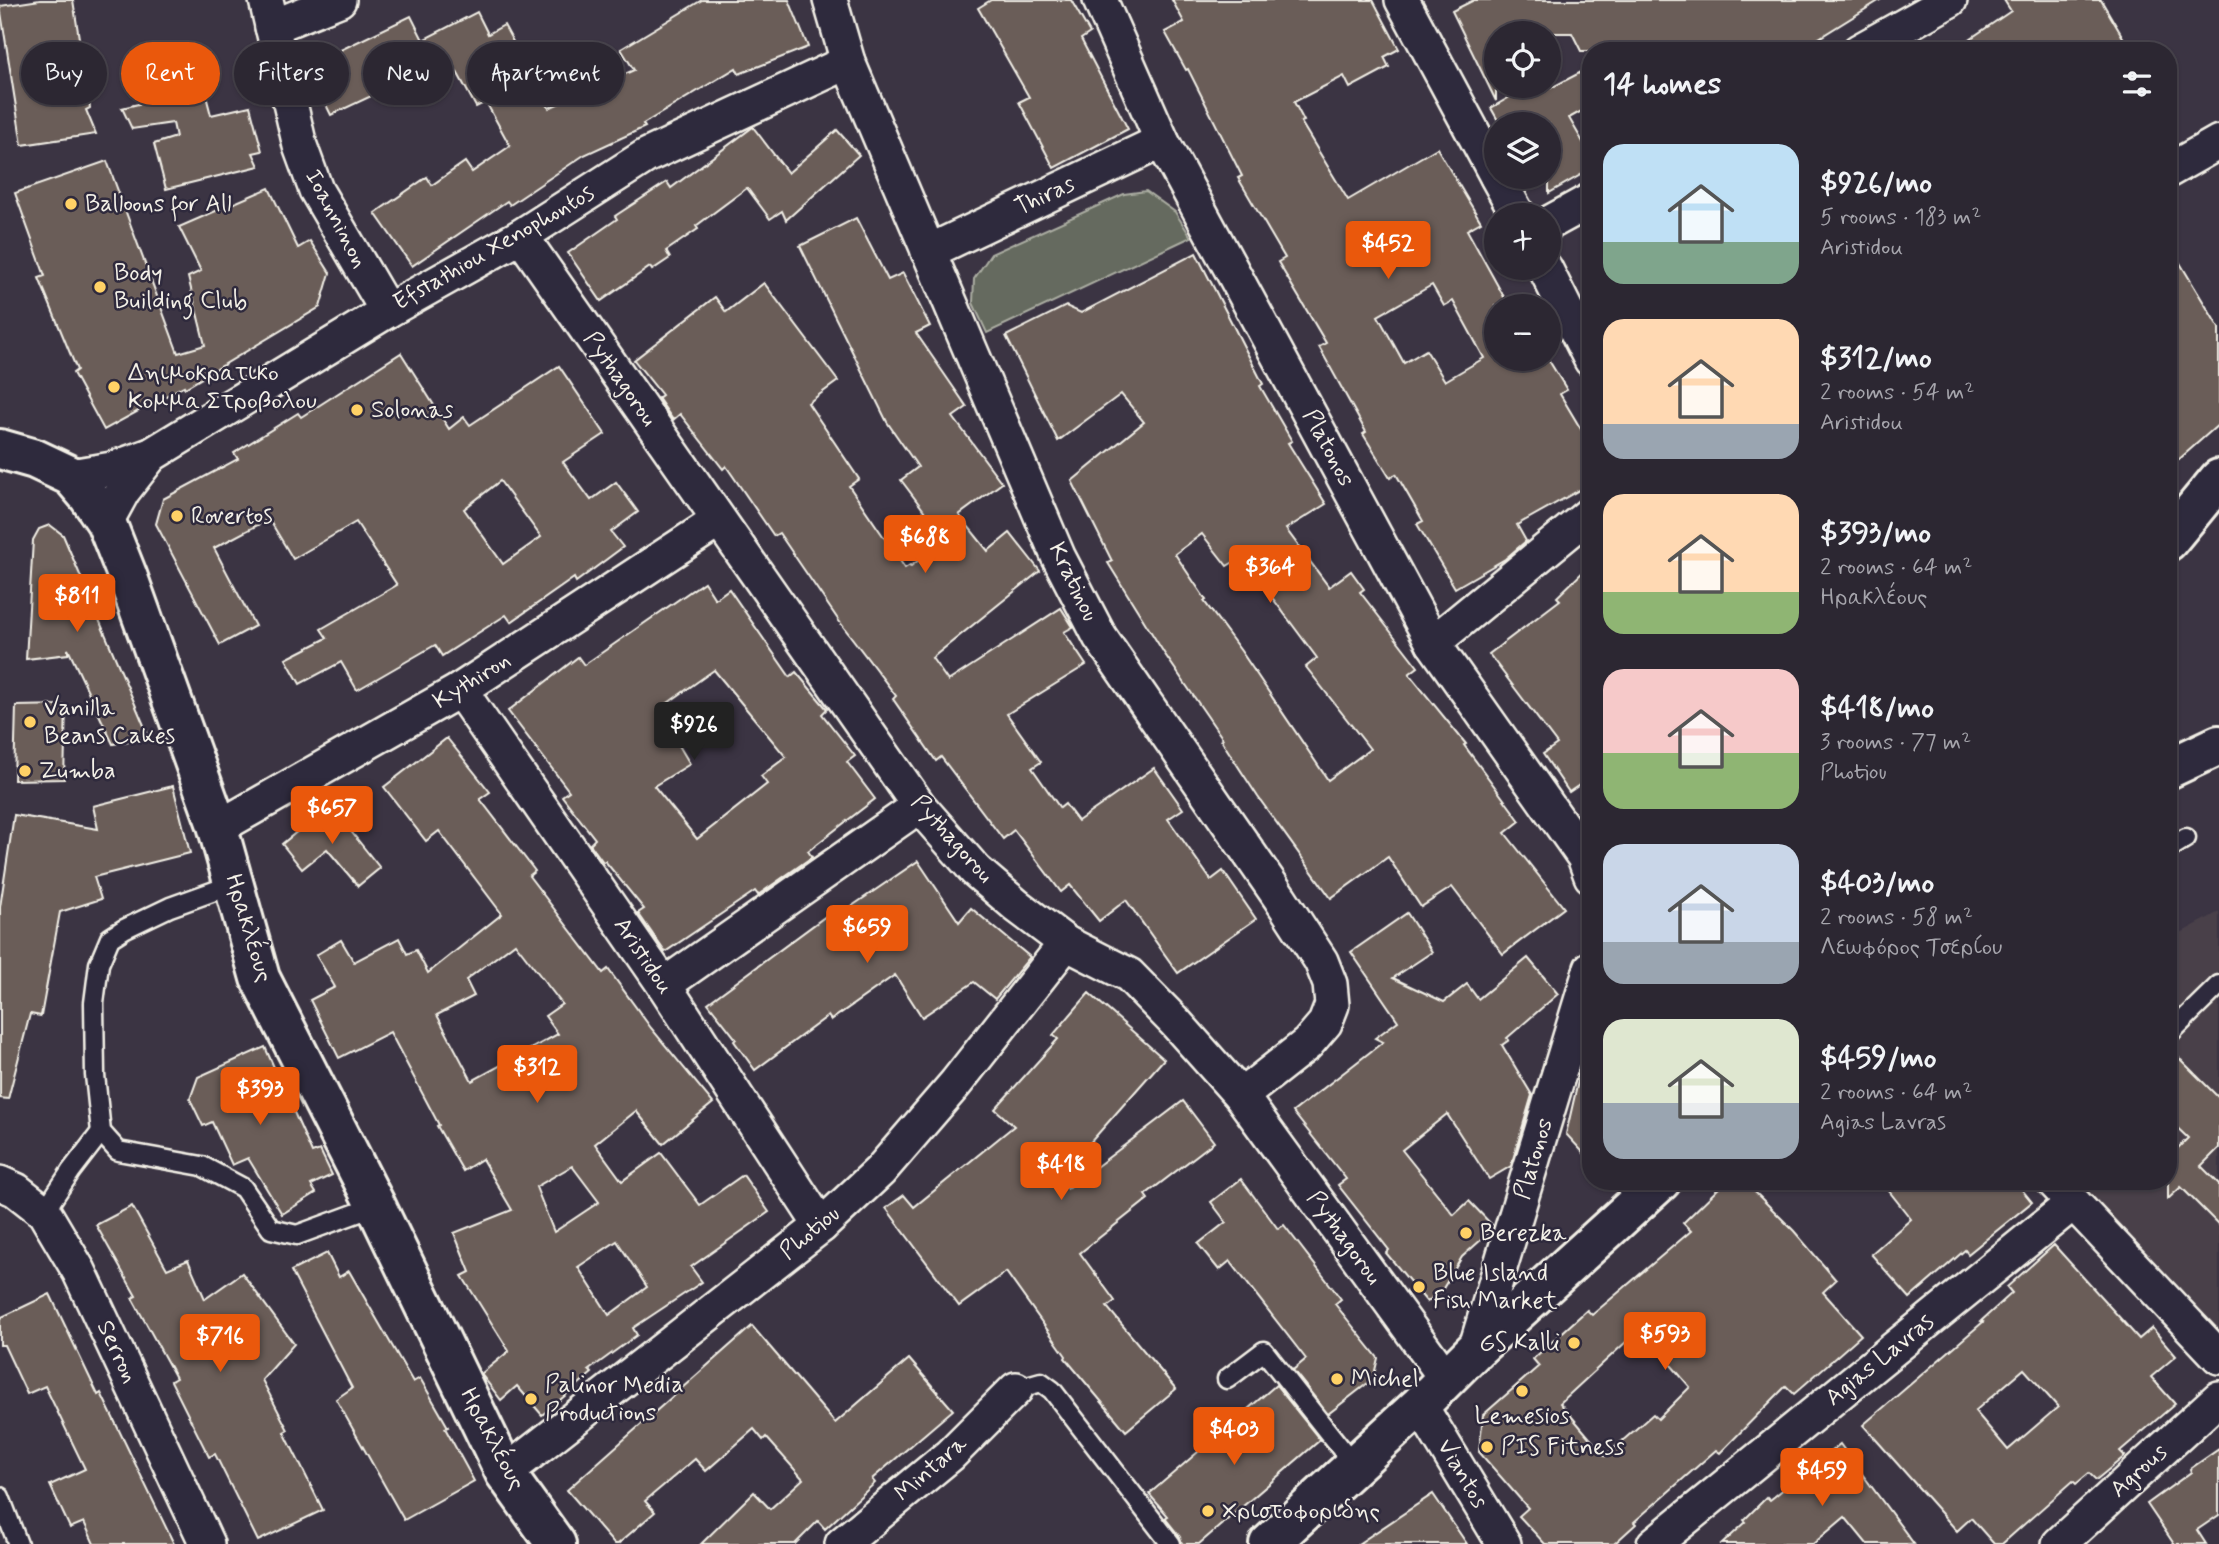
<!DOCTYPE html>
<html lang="en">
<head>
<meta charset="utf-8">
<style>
	body { margin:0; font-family:Mynerve,sans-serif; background:#38333e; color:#f1f3f6; height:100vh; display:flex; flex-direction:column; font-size:26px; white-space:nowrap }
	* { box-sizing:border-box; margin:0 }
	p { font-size:23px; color:#a6a5ac }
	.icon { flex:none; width:38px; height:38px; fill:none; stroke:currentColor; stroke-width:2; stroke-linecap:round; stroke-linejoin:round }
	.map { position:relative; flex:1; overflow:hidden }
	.details { position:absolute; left:1582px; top:42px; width:595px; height:1148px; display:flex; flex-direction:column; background:#2c2732; border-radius:28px; box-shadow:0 2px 5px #0004,0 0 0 2px #48444d }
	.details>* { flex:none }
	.hud { position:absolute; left:21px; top:42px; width:665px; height:63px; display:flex; gap:14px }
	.buttons { position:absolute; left:1484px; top:21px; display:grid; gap:14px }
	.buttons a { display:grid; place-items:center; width:77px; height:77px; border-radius:50%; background:#2c2732; box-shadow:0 2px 5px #0004,0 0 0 2px #48444d; font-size:35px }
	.price { position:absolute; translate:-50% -60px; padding:0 16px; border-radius:7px; background:#ea580c; color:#fff; font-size:23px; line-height:46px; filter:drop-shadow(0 2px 4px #0008) }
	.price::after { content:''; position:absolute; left:50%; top:42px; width:21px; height:16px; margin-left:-10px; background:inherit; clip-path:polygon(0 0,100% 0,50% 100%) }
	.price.selected { background:#222; color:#fff }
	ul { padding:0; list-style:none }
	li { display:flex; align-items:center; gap:21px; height:175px; padding:0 21px }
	li span { display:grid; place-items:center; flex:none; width:196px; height:140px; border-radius:21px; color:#555 }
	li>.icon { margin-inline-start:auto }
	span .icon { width:84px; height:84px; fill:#fffc; stroke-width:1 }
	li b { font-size:30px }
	h2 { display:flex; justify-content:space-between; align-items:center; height:84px; padding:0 21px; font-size:30px }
	.tag { padding:0 24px; border-radius:32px; background:#2c2732; box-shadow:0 2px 5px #0004,0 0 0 2px #48444d; font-size:24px; line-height:63px }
	.tag.selected { background:#ea580c; color:#fff }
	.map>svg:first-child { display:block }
</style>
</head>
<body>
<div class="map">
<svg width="2219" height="1544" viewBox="0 0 2219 1544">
	<rect width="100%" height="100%" fill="#3b3443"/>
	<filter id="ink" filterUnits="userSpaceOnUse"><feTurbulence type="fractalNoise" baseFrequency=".0143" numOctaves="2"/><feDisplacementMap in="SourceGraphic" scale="14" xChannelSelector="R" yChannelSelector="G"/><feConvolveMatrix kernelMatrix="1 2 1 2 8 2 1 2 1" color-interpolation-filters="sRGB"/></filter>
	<g filter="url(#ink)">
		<polygon fill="#49404a" points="2219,912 2219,1336 2071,1181 2168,1181 2168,940"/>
		<polygon fill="#656b5e" stroke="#acaea3" stroke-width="2" points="1146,191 1175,212 1191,237 987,333 973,303 974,279 991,254 1124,194"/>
		<g fill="#6a5d59" stroke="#f4f1e8" stroke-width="2" fill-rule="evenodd">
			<polygon points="40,0 73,0 90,108 86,110 96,134 22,145 0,6"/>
			<polygon points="702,0 789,0 808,47 739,74 736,68 643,124 645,127 584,155 510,205 507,201 412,266 375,213 427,177 432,185 465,162 472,172 510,146 486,102 476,107 450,59 331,115 312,76 332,66 328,56 411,16 423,40 477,12 488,34 504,25 549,108 634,70 621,49"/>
			<polygon points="991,0 1071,0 1090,33 1081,39 1128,129 1054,168 1019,102 1029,97 978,8"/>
			<path d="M1172,0H1373L1399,49L1384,57L1389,67L1350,88L1344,76L1294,102L1304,121L1301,122L1348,200L1437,148L1481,222L1467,230L1509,306H1496V359H1548L1567,390L1560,394L1591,446L1590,484L1517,525L1526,541L1505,559L1455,588L1417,524L1423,521L1396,474L1390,478L1363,434L1366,432L1319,347L1326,343L1278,262L1285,258L1238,178L1242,176L1188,69L1186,70L1165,32L1184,22ZM1432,285L1444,306L1453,301L1484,358L1445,381L1426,350L1404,363L1378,316Z"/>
			<polygon points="1474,0 1880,0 1798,51 1581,51 1572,33 1496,33 1496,101 1452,11"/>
			<polygon points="2004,0 2101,0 2131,51 1952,51 2011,11"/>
			<polygon points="1591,67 1591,106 1569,118 1591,156 1591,169 1549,193 1549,124 1500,124 1491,108 1529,86 1549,86 1549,84 1551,88"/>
			<polygon points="204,88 211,115 250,106 262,151 253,153 259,166 166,189 154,144 176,137 173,123 132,129 122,108"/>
			<polygon points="753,127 788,173 837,130 859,155 786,220 782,211 770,219 747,188 696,226 698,229 666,251 670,258 652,270 650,267 601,301 568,253 617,219 615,216 667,182 671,188"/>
			<polygon points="107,161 178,353 205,345 188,277 201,271 179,227 269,188 298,248 310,241 330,273 320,307 185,388 184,386 104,430 73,373 77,370 39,278 45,276 15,193"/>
			<polygon points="856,218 888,280 903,273 930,326 916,333 967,407 953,417 1002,483 959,515 988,551 1010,533 1040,571 932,658 948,681 1061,608 1073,627 1064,632 1086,665 1007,714 1041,762 1032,768 1060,808 1065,804 1078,821 1154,768 1183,809 1168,819 1211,880 1223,871 1256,919 1178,973 1126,900 1099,921 1070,885 1061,892 1014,830 1003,839 941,757 936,761 893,699 896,696 839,621 779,533 774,536 726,466 723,469 680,414 673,420 658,398 662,395 634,360 715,297 726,312 764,283 838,381 808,403 859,479 849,486 905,568 910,565 911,566 946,540 901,480 918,467 887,422 800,246"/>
			<polygon points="2168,243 2219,328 2219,424 2168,469"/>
			<path d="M1196,253L1263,384L1260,386L1292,441L1288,443L1326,504L1286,529L1329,587L1351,571L1364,589L1360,592L1418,667L1409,674L1466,744L1464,745L1520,821L1505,833L1564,908L1503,954L1452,887L1421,907L1388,857L1331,898L1258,797L1221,740L1223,739L1164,653L1108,563L1112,561L1072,481L1144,422L1121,394L1058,441L1006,336L1066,306L1081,313ZM1202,534L1227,566L1242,557L1317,658L1306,667L1370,749L1328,780L1241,651L1204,601L1206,600L1175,554Z"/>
			<path d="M401,353L449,429L464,417L470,425L559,366L605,434L563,462L591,500L616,482L638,512L611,532L623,547L576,582L574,578L511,622L506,615L442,656L435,645L357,690L341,662L300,684L286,659L327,638L321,629L397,585L356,522L293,559L269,519L214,548L255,626L220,645L156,524L163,499L238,459L234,453L298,413L301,417ZM500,481L541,537L503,564L464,509Z"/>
			<polygon points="50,525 63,535 149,737 113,744 68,649 68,654 26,659 33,540 39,529"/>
			<polygon points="1591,564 1591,777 1569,792 1543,754 1557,744 1489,654 1560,600 1557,597"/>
			<path d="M704,582L715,599L729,589L790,677L796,672L827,709L822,714L855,756L847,762L875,799L808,851L812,857L758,895L755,891L665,952L638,913L644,909L605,861L603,862L590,844L595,839L562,796L569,791L508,711L578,657L584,665ZM714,670L786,757L761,776L767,784L697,839L654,786L690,764L658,710Z"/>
			<polygon points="66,705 64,779 14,780 16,706"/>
			<path d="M447,738L490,792L480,799L535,871L529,876L603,973L608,969L651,1028L713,1103L663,1144L636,1111L595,1144L622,1181L661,1153L700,1205L743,1175L769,1212L691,1267L702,1282L633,1328L637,1335L589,1370L592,1373L542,1415L517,1386L501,1400L481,1374L509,1351L462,1276L470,1272L454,1233L512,1210L482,1159L463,1171L437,1126L439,1125L390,1032L339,1058L310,1000L335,987L316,955L341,940L354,962L399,938L407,954L416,950L428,973L502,914L439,831L426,841L384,787ZM515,943L562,1004L545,1016L558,1034L472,1081L437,1015L474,996L466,980ZM572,1166L599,1202L554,1232L536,1187ZM617,1241L647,1287L609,1315L578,1267Z"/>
			<polygon points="173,786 190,853 94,877 101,899 60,912 41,1016 30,1014 8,1099 0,1098 0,907 14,815 98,829 93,806"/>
			<polygon points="330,805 380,868 358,886 327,849 302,869 282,844"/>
			<polygon points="918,861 959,922 971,908 1030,957 995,999 974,982 922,1017 895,975 831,1020 828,1016 755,1070 734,1041 736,1039 708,1003 826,916 830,921"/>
			<polygon points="1407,913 1432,952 1393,978 1444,1002 1467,984 1478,999 1528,958 1558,994 1507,1038 1509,1040 1502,1045 1532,1095 1511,1166 1489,1179 1447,1114 1402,1150 1454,1215 1469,1201 1493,1226 1491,1231 1462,1257 1442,1290 1427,1302 1386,1253 1389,1250 1338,1185 1346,1179 1293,1112 1383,1042 1375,1038 1398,1021 1351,952"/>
			<polygon points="1089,993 1164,1059 1058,1179 1067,1189 1183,1101 1214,1142 1145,1195 1148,1199 1080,1253 1115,1301 1107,1307 1176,1389 1126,1431 1065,1358 1066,1356 1006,1272 959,1306 886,1208 904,1195 914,1207 1014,1126 995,1109 1058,1039 1053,1035"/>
			<polygon points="265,1047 312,1153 320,1150 332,1175 311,1185 316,1193 282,1214 248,1158 232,1165 212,1122 203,1126 190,1099 198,1077"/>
			<polygon points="2168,1047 2219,1098 2219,1148 2201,1166 2219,1184 2219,1225 2181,1187 2168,1199 2168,1158 2188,1138 2168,1119"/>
			<polygon points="1582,1064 1591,1065 1591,1161 1566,1134"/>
			<polygon points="1241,1179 1278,1229 1284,1225 1341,1299 1335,1304 1378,1358 1373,1379 1328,1414 1293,1370 1306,1359 1230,1261 1219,1270 1198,1244 1226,1222 1211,1202"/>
			<path d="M1726,1181H1744L1794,1231L1836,1280L1823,1292L1861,1335L1794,1394L1786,1386L1720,1453L1716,1450L1634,1522L1636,1524L1614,1544H1545L1519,1516L1528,1508L1479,1452L1483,1415L1539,1366L1533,1359L1587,1310L1592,1315L1691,1231L1683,1223ZM1640,1329L1690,1387L1658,1419L1653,1414L1605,1456L1560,1403Z"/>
			<polygon points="1881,1181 2015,1181 2032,1202 1968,1254 1965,1250 1910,1298 1871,1254 1911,1219"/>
			<polygon points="132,1206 167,1269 188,1260 205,1299 242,1273 294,1344 262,1380 288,1430 284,1432 323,1510 258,1541 215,1454 209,1457 171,1381 176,1378 132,1298 136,1296 96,1225"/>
			<path d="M2054,1245L2139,1339L2152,1328L2176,1356L2151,1377L2175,1404L2120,1451L2125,1456L2096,1480L2089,1473L2076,1484L2073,1481L2002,1544H1994L1971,1518L1957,1531L1863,1425L1983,1322L1981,1321L2012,1293L2007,1287ZM2024,1369L2058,1407L2008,1450L1975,1411Z"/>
			<polygon points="327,1253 339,1277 349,1271 413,1382 420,1378 448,1427 445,1428 474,1481 404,1520 336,1399 352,1388 291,1271"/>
			<polygon points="50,1294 98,1395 101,1393 174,1544 94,1544 84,1522 70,1528 50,1485 85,1469 45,1386 27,1394 4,1345 0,1345 0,1318"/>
			<polygon points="752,1326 835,1423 909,1359 953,1410 872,1479 875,1483 825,1529 818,1521 795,1544 701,1544 754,1492 770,1509 803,1479 766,1437 763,1440 754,1429 706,1471 695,1459 645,1501 655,1512 618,1544 614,1544 567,1490"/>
			<polygon points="1276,1385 1320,1440 1199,1544 1182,1544 1180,1537 1165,1518 1168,1516 1149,1494"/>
			<polygon points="1840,1444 1914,1544 1867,1544 1845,1517 1813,1544 1722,1544 1746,1522 1744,1520 1767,1497 1770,1500"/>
			<polygon points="2219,1449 2219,1515 2197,1530 2206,1544 2174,1544 2147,1504 2191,1472 2190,1469"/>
			<polygon points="1433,1494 1467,1544 1358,1544"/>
		</g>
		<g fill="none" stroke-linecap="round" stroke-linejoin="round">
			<g stroke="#f4f1e8" stroke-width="23">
				<g id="lane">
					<polyline points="2168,849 2186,838"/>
					<polyline points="234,884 170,907 124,929 110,938 99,964 94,1003 95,1075 101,1132 118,1151 202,1166 243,1188 271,1229 297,1235 376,1206"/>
					<polyline points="2168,1035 2219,985"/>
					<polyline points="44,1212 71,1171 101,1132"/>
					<polyline points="1227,1379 1264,1351 1354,1465"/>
					<polyline points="1016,1389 1041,1382 1052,1390 1171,1544"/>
					<polyline points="0,1497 18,1544"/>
				</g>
			</g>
			<g stroke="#f4f1e8" stroke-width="38">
				<g id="street">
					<polyline points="266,0 300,146 316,190 387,311"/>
					<polyline points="830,0 848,62 1058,556 1100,637 1280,898 1321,961 1330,984 1332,1005 1325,1023 1307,1044 1241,1096"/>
					<polyline points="1100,0 1162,141 1433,643 1584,857 1591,876"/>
					<polyline points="1402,0 1496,175"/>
					<polyline points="272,27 339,0"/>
					<polyline points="1859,51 1950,0"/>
					<polyline points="2168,171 2219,142"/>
					<polyline points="1497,177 1518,215"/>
					<polyline points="1549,223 1591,200"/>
					<polyline points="521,236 919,806 976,871 1017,906 1066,943 1129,975 1176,1023 1241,1096 1447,1380"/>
					<polyline points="928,252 1162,141"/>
					<polyline points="1545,268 1591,360"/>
					<polyline points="71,476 112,469 151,455 387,311 521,236 646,156 848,62"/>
					<polyline points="106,522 123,491 151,455"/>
					<polyline points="1433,643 1591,513"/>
					<polyline points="460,690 664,985 821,1226"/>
					<polyline points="217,825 233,819 460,690 718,521"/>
					<polyline points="664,985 919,806"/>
					<polyline points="2053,1181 2219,1357"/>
					<polyline points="0,1183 16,1190 44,1212 79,1271 207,1544"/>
					<polyline points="1475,1350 1591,968"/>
					<polyline points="1420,1405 1504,1544"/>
					<polyline points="505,1473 821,1226 880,1171 956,1083 1066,943"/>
					<polyline points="842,1544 950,1455 1016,1389"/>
					<polyline points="1654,1544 2073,1203"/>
					<polyline points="2059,1544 2219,1398"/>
				</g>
			</g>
			<g stroke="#f4f1e8" stroke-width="44">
				<g id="secondary">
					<polyline points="0,449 35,459 71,476 89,497 106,522 127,575 217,825 260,978 376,1206 505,1473 556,1544"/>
					<polyline points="2168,541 2219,479"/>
				</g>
			</g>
			<g stroke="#f4f1e8" stroke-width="44">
				<g id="primary">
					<polyline points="2168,769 2219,745"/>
					<polyline points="1269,1544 1420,1405 1475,1350 1661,1181"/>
				</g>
			</g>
			<use href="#lane" stroke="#2f2a3d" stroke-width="18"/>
			<use href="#street" stroke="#2f2a3d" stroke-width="33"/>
			<use href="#secondary" stroke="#2f2a3d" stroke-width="38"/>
			<use href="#primary" stroke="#2f2a3d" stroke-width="38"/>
		</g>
	</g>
	<g fill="#ffd166" stroke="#2f2a3d" stroke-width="2.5">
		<circle cx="71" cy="204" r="7"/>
		<circle cx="100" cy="287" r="7"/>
		<circle cx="114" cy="387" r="7"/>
		<circle cx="357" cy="410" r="7"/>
		<circle cx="177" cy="516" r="7"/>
		<circle cx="30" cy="722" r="7"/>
		<circle cx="25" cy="771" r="7"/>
		<circle cx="1466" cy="1233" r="7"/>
		<circle cx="1419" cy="1287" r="7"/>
		<circle cx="1574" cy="1343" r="7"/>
		<circle cx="1337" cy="1379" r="7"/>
		<circle cx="1522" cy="1391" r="7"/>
		<circle cx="531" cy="1399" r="7"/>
		<circle cx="1487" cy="1447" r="7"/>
		<circle cx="1208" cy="1511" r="7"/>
	</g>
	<g text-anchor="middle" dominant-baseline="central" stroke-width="5" stroke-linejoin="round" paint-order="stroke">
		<g font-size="24" fill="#f4f1e8" stroke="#2f2a3d">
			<text transform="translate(1045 196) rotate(-25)">Thiras</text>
			<text transform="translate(336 219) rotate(62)">Ioanninon</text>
			<text transform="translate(494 248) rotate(-30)">Efstathiou Xenophontos</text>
			<text transform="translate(620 379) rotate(55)">Pythagorou</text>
			<text transform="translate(1328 448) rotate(62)">Platonos</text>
			<text transform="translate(1073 582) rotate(64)">Kratinou</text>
			<text transform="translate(472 681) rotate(-32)">Kythiron</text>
			<text transform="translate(952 839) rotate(48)">Pythagorou</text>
			<text transform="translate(248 928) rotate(73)">Ηρακλέους</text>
			<text transform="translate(643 956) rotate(56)">Aristidou</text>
			<text transform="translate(1534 1159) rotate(-73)">Platonos</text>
			<text transform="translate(810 1233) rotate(-40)">Photiou</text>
			<text transform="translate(1344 1238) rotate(54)">Pythagorou</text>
			<text transform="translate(117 1352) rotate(65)">Serron</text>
			<text transform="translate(1880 1360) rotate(-39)">Agias Lavras</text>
			<text transform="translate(492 1439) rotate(62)">Ηρακλέους</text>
			<text transform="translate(931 1469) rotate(-41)">Mintara</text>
			<text transform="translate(2139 1471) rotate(-42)">Agrous</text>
			<text transform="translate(1462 1474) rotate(59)">Viantos</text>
		</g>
		<g font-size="24" fill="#f4f1e8" stroke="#2f2a3d" text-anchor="start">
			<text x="85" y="204">Balloons for All</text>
			<text x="114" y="273">Body<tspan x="114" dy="28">Building Club</tspan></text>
			<text x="128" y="373">Δηιμοκρατικο<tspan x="128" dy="28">Κομμα Στροβολου</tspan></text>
			<text x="371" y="410">Solonas</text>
			<text x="191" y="516">Rovertos</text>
			<text x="44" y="708">Vanilla<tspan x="44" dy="28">Beans Cakes</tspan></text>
			<text x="39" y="771">Zumba</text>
			<text x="1480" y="1233">Berezka</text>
			<text x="1433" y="1273">Blue Island<tspan x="1433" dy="28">Fish Market</tspan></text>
			<text x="1560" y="1343" text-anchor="end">GS Kalli</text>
			<text x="1351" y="1379">Michel</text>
			<text x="545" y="1385">Palinor Media<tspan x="545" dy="28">Productions</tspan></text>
			<text x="1522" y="1416" text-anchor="middle">Lemesios</text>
			<text x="1501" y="1447">PIS Fitness</text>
			<text x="1222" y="1511">Χριστοφοριδης</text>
		</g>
	</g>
</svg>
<div class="buttons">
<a><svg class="icon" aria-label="locate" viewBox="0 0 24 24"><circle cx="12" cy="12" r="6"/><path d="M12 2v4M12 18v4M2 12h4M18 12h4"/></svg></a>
<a><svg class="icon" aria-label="layers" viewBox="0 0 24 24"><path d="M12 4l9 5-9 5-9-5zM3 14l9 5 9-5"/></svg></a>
<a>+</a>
<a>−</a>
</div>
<b class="price" style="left:1388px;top:281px">$452</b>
<b class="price" style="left:925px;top:575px">$688</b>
<b class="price" style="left:1270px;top:605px">$364</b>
<b class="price" style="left:77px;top:634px">$811</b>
<b class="price selected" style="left:694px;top:762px">$926</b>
<b class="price" style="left:332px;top:846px">$657</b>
<b class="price" style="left:867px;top:965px">$659</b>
<b class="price" style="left:537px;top:1105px">$312</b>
<b class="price" style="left:260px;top:1127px">$393</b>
<b class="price" style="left:1061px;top:1202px">$418</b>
<b class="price" style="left:1665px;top:1372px">$593</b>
<b class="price" style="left:220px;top:1374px">$716</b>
<b class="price" style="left:1234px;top:1467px">$403</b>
<b class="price" style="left:1822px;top:1508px">$459</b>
<div class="hud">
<a class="tag">Buy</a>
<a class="tag selected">Rent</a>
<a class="tag">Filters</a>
<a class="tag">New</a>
<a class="tag">Apartment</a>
</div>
<section class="details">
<h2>14 homes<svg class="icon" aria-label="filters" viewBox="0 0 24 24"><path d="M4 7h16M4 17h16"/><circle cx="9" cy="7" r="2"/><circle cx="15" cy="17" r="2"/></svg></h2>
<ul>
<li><span style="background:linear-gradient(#bfe0f5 70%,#7fa58c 0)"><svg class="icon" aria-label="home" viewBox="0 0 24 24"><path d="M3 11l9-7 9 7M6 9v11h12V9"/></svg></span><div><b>$926/mo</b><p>5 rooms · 183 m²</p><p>Aristidou</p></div></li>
<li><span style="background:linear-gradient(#ffd9b3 75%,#9aa5b1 0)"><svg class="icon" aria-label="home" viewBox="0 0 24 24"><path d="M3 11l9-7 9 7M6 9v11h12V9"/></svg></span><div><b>$312/mo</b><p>2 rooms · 54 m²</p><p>Aristidou</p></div></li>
<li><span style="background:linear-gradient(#ffd9b3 70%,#8fb573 0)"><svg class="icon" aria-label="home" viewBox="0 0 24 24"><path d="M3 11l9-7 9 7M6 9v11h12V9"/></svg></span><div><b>$393/mo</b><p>2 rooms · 64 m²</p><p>Ηρακλέους</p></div></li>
<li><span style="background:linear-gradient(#f6c9c9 60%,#8fb573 0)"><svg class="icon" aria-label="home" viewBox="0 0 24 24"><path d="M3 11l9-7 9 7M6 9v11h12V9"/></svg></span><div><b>$418/mo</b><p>3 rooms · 77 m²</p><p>Photiou</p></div></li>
<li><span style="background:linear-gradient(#c9d6e8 70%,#9aa5b1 0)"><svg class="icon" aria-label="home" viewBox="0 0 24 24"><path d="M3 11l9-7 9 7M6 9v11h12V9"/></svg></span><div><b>$403/mo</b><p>2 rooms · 58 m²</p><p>Λεωφόρος Τσερίου</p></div></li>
<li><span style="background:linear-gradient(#dfe7d0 60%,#9aa5b1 0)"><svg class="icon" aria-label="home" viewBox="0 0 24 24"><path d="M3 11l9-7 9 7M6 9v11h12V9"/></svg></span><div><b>$459/mo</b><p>2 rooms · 64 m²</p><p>Agias Lavras</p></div></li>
</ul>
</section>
</div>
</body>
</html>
